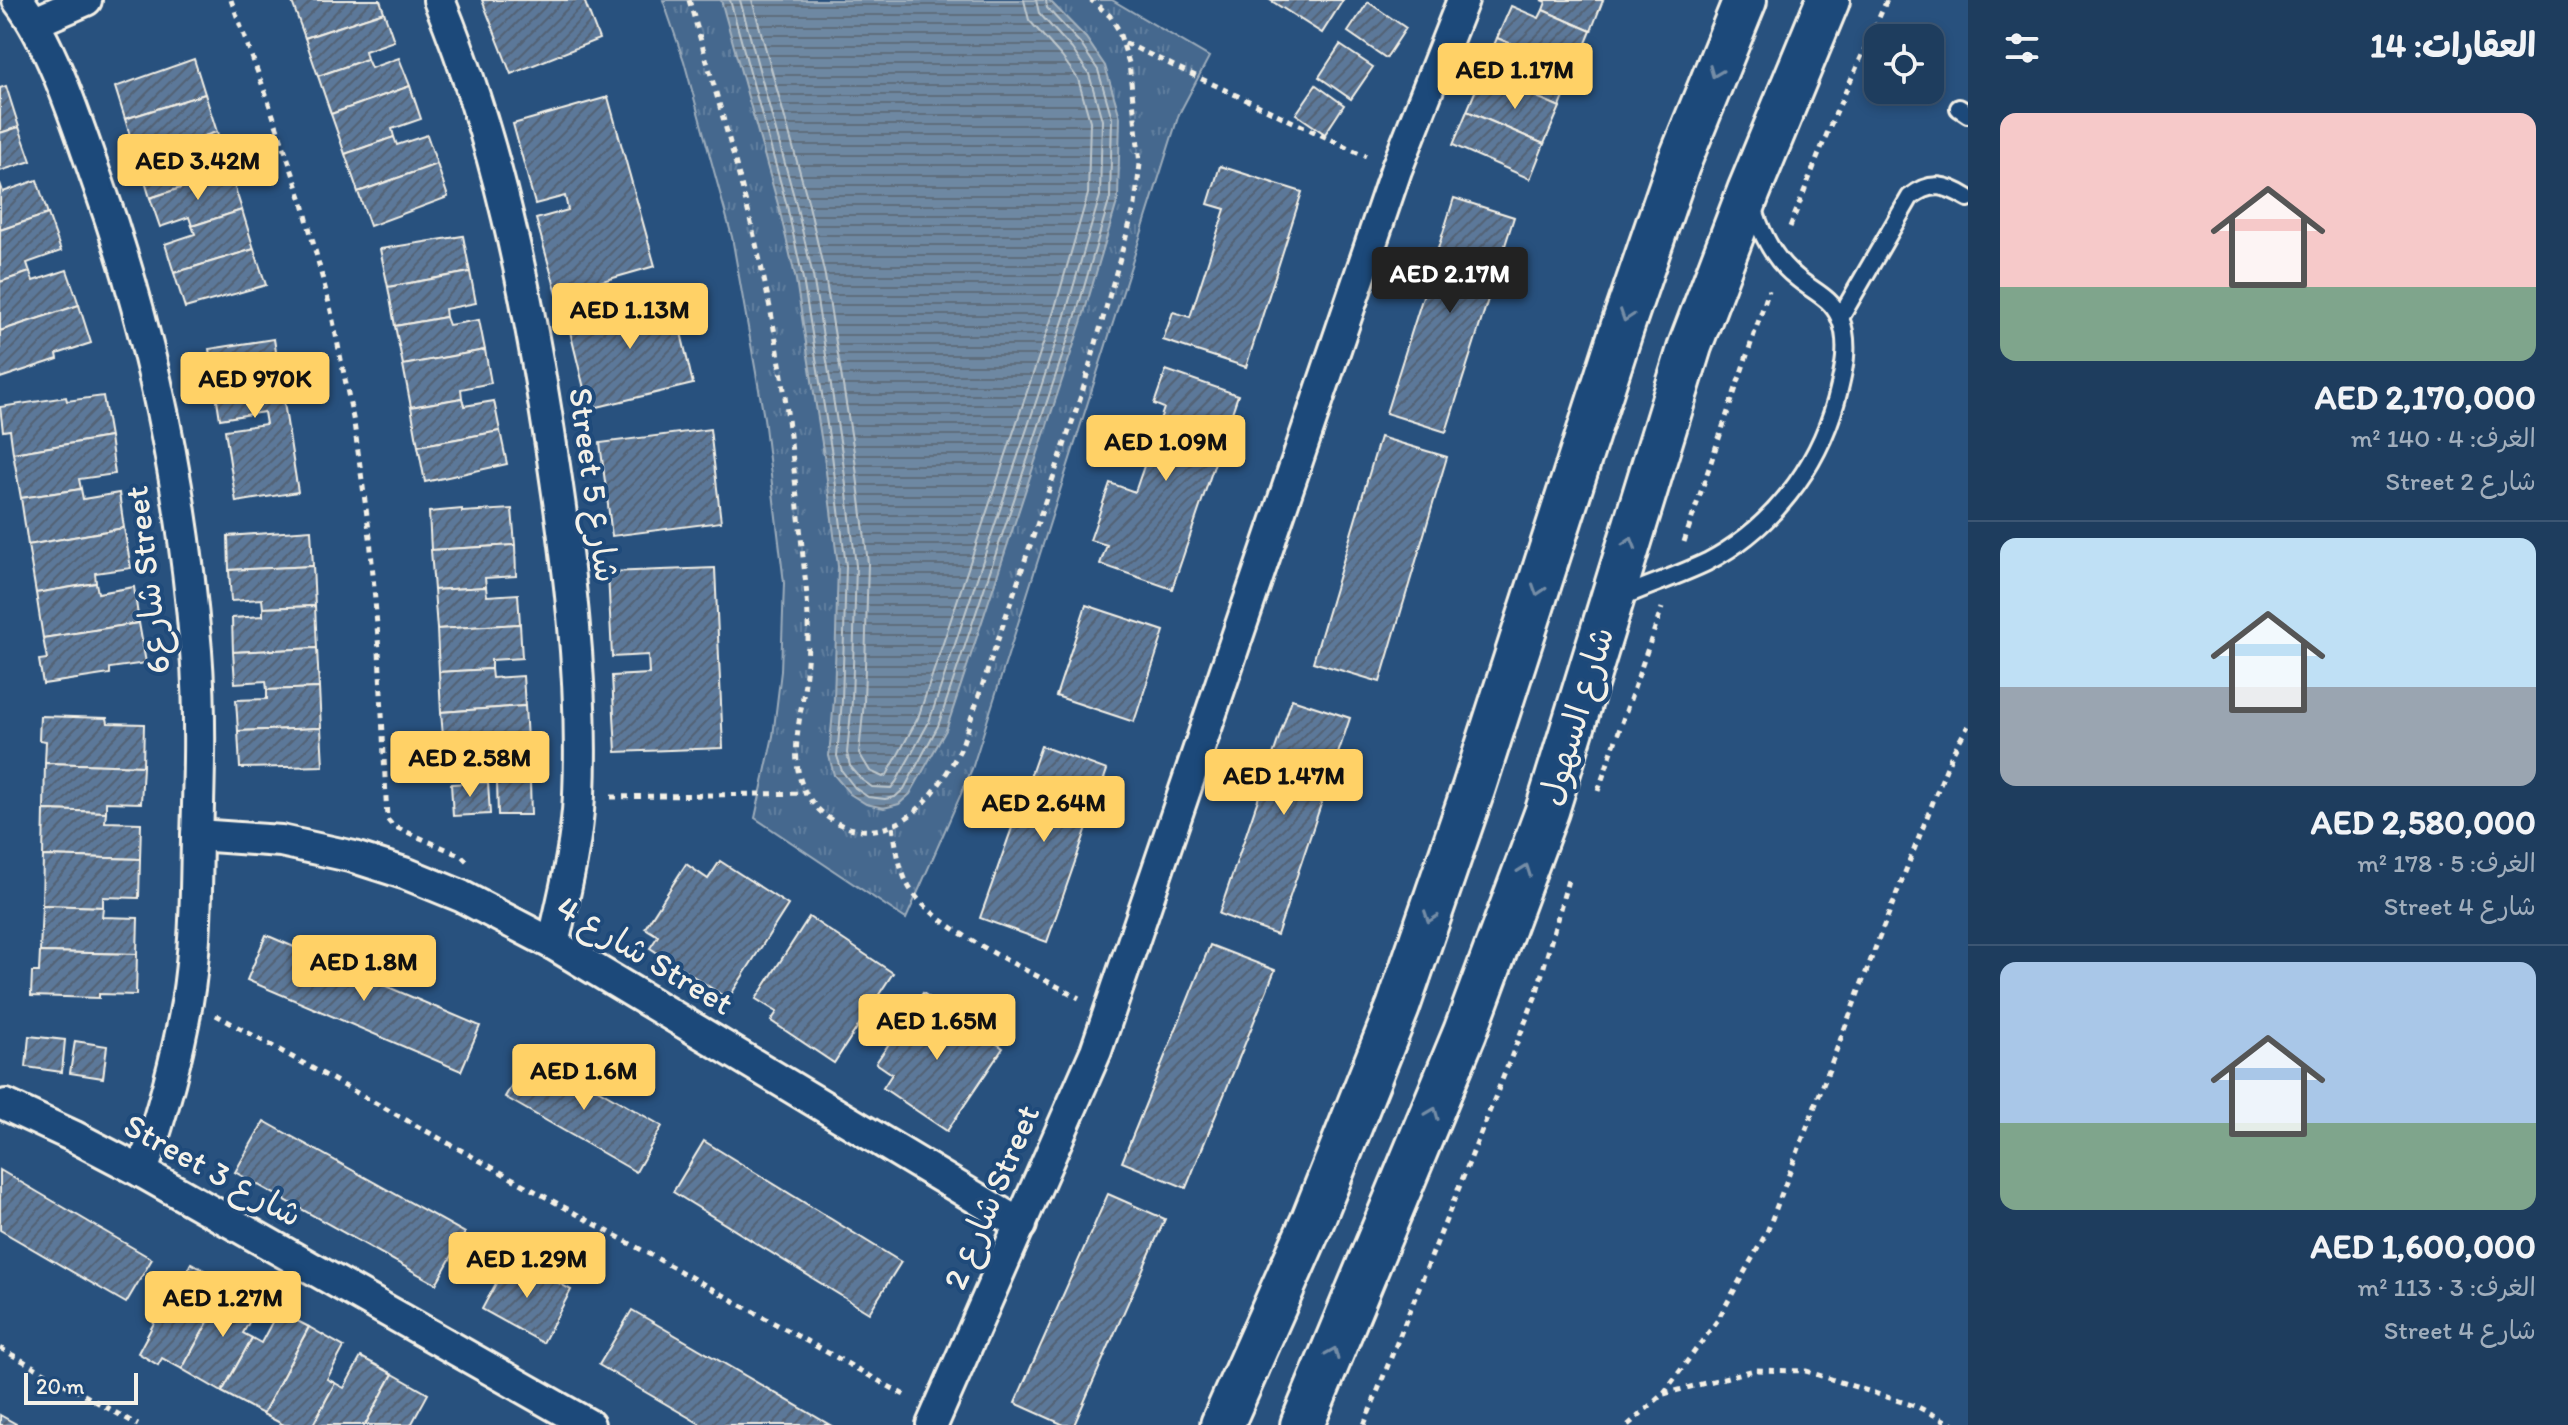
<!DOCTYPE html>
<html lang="ar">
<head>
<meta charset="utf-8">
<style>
	body { margin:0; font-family:Itim,"Playpen Sans Arabic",sans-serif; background:#264464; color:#f1f3f6; direction:rtl; height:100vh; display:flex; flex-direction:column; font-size:30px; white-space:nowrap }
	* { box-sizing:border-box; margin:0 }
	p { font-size:26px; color:#a1aebc }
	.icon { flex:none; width:44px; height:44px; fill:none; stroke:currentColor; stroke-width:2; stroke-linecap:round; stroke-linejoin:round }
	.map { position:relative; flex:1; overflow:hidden; direction:ltr }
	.side { display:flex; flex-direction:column; background:#1e3d5e; width:600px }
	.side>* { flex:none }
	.buttons { position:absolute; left:1864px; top:24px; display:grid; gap:16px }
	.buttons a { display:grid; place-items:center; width:80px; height:80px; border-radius:16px; background:#1e3d5e; box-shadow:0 4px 12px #0003,0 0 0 2px #3c5673; font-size:40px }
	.scale { position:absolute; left:24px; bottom:20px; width:114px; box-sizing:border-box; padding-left:8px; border:4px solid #f4f1e8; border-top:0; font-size:22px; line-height:28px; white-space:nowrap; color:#f4f1e8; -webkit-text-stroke:6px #1f4a7a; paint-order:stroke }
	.price { position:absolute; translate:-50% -68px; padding:0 18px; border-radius:8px; background:#ffd166; color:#111; font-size:26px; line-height:52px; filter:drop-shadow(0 2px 4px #0008) }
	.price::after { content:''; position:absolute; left:50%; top:48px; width:24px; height:18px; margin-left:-12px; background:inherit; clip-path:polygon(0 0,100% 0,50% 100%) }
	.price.selected { background:#222; color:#fff }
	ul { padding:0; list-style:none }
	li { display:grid; align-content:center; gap:16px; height:424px; padding:0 32px }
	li+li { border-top:2px solid #3c5673 }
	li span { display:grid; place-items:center; height:248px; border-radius:16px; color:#555 }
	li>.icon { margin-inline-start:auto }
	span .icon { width:144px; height:144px; fill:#fffc; stroke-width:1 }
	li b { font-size:34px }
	h2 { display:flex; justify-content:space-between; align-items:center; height:96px; padding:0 32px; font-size:34px }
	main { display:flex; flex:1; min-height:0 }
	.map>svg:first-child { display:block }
</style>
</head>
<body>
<main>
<section class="side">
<h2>العقارات: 14<svg class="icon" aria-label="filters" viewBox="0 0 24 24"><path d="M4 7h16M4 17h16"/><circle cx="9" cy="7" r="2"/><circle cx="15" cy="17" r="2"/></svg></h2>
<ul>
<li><span style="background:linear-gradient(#f6c9c9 70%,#7fa58c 0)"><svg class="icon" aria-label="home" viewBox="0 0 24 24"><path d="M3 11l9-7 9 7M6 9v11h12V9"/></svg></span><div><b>AED 2,170,000</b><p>الغرف: 4 · 140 m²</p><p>شارع 2 Street</p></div></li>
<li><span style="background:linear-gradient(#bfe0f5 60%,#9aa5b1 0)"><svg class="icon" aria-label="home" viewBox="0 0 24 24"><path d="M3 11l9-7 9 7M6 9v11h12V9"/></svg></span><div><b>AED 2,580,000</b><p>الغرف: 5 · 178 m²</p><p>شارع 4 Street</p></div></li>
<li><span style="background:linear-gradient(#a9c7e8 65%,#7fa58c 0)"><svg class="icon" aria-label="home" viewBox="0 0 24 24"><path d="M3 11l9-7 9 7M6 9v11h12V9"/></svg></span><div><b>AED 1,600,000</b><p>الغرف: 3 · 113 m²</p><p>شارع 4 Street</p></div></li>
</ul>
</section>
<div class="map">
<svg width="1968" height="1425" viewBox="0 0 1968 1425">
	<defs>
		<pattern id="park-tufts" width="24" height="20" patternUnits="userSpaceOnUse" patternTransform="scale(2)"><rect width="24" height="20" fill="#45688e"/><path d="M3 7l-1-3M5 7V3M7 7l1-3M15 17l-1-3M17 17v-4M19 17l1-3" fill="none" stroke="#607e9e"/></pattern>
		<pattern id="water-rules" width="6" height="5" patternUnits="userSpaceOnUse" patternTransform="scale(2)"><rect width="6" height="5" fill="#6e88a2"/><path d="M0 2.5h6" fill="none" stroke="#5f6e7d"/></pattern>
		<pattern id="building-hatch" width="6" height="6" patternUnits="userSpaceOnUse" patternTransform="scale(2)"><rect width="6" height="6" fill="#5b7899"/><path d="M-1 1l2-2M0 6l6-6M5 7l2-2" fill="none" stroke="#536274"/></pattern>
	</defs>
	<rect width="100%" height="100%" fill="#28517e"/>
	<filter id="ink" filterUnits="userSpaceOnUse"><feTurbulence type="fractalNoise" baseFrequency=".0125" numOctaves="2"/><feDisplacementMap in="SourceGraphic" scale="16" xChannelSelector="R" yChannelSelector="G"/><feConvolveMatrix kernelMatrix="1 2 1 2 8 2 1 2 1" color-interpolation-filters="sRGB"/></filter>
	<g filter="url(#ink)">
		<polygon fill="url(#park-tufts)" stroke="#9cacbb" stroke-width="2" points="663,0 1112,0 1209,57 1179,114 972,769 906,919 755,818 773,736 781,671 784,583 764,418 732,237 684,61"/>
		<polygon fill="url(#water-rules)" stroke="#a4b2be" stroke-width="2" points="721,0 1049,0 1086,38 1105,66 1120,117 1118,199 1082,320 946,730 910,794 899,804 884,808 866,804 850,794 834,775 829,756 834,700 838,566 824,456 796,280 779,208"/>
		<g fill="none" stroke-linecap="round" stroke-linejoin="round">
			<g stroke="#bec7cc" stroke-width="2">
				<polyline points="730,0 787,206 803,279 832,455 846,566 842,701 837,756 842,771 855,788 868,797 885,799 895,797 904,789 938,726 1075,318 1110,198 1112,118 1098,70 1080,43 1047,8 1046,0"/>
				<polyline points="740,0 796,204 813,276 842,453 856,566 852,701 847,753 850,766 862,780 872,787 891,788 896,782 929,722 1065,315 1100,196 1102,120 1089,74 1072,49 1039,13 1036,0"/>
				<polyline points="752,0 808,201 825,276 854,452 868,563 864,702 859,753 870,771 883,777 887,775 918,718 1054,311 1088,194 1090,121 1078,79 1062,57 1029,20 1024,0"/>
			</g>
		</g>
		<g fill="url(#building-hatch)" stroke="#f4f1e8" stroke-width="2">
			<polygon points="299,0 380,0 384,12 305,38 292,2"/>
			<polygon points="482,0 584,0 599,39 511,74"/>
			<polygon points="1270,0 1343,0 1322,33"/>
			<polygon points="1541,0 1603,0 1591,31 1543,10 1546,2"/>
			<polygon points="1368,2 1406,28 1386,58 1348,32"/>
			<polygon points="1511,6 1539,18 1543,10 1591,31 1575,70 1497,38"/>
			<polygon points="384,12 394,41 365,51 367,59 318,76 305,38"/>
			<polygon points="1497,38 1575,70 1560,107 1511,86 1514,78 1485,66"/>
			<polygon points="1340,45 1373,67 1351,99 1319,77"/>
			<polygon points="399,58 410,86 331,114 318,76 367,59 371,68"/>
			<polygon points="194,59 205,94 125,119 115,87"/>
			<polygon points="1479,82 1508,94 1511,86 1560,107 1544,144 1467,111"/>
			<polygon points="1316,85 1344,105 1325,134 1296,114"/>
			<polygon points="6,86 19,127 0,133 0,88"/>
			<polygon points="410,86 421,119 392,129 394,137 345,154 331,114"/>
			<polygon points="205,94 217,132 167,148 164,139 134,149 125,119"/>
			<polygon points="608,97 655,266 557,294 536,219 568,210 565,196 535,204 513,124"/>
			<polygon points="1467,111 1544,144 1530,179 1453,145"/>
			<polygon points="19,127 31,161 0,171 0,133"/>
			<polygon points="217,132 230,172 150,198 140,165 170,156 167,148"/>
			<polygon points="427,135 437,164 358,192 345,154 394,137 397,145"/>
			<polygon points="437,164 448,197 370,226 358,192"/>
			<polygon points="1220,166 1302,192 1246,367 1163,340 1173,312 1190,317 1225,209 1208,204"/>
			<polygon points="230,172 242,210 192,226 189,217 160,227 150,198"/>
			<polygon points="37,180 48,214 0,230 0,183 3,192"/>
			<polygon points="1454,198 1514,217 1446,432 1386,413"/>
			<polygon points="242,210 254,249 174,273 165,244 195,234 192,226"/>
			<polygon points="48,214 61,251 27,263 30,272 0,282 0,230"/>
			<polygon points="463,236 470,272 388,287 380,249"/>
			<polygon points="254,249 266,285 185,308 174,273"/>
			<polygon points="67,270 79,305 0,331 0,282 30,272 33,281"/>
			<polygon points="470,272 476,303 445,309 446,317 395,326 388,287"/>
			<polygon points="672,294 693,384 589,409 567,319"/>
			<polygon points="79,305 91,343 57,354 58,359 0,378 0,331"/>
			<polygon points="446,317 449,325 479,320 485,350 403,365 395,326"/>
			<polygon points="274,339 298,492 236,502 225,430 266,424 264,412 220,419 209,349"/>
			<polygon points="485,350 491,383 461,389 462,398 411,407 403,365"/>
			<polygon points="1166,370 1238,395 1172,589 1100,564 1107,545 1090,540 1110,483 1135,492 1164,408 1154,404"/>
			<polygon points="103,396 110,437 13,453 10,430 3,431 0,407 66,397 67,401"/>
			<polygon points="462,398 464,406 494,401 500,431 418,446 411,407"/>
			<polygon points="710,429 721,522 612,536 600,443"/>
			<polygon points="500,431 507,464 425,482 418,446"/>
			<polygon points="110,437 115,474 79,479 81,489 21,498 13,453"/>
			<polygon points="1380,437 1447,457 1380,682 1313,662"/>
			<polygon points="81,489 83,499 119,493 124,528 28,545 21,498"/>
			<polygon points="462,509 462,512 512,509 515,545 431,550 429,512"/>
			<polygon points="124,528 131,568 95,573 96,583 36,593 28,545"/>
			<polygon points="311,530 313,566 229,570 228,536"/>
			<polygon points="515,545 516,576 485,578 486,587 434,590 431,550"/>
			<polygon points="313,566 315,606 263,608 262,599 231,601 229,570"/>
			<polygon points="715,568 723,748 616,752 612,676 649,674 648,655 612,657 608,572"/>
			<polygon points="96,583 98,593 134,587 139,623 43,638 36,593"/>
			<polygon points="486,587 487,596 518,594 520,624 437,629 434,590"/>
			<polygon points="1086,605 1164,631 1134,722 1056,696"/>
			<polygon points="315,606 317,648 233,652 232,618 263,616 263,608"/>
			<polygon points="139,623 146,663 110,668 110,674 43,684 39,660 47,659 43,638"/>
			<polygon points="520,624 522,658 491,660 491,669 439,672 437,629"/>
			<polygon points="317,648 319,688 267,690 266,681 235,683 233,652"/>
			<polygon points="491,669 492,678 523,676 525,706 441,712 439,672"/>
			<polygon points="319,688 321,728 238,731 236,700 267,699 267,690"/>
			<polygon points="1292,699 1350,718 1277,935 1219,914"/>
			<polygon points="525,706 527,740 444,748 441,712"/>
			<polygon points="40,716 107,718 108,723 144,724 143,766 45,763 46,741 39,740"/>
			<polygon points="321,728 323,766 240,768 238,731"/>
			<polygon points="1041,746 1107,770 1047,942 980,918"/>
			<polygon points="45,763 143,766 141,803 106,802 106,812 44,810"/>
			<polygon points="488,782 490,814 453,816 451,784"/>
			<polygon points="530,782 531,815 498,815 497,783"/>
			<polygon points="44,810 106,812 105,822 141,823 140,859 43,856"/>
			<polygon points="43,856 140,859 139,898 103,897 103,907 42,905"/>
			<polygon points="720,861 788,905 728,999 650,948 658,936 645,928 686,864 708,879"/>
			<polygon points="42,905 103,907 102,917 138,918 137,954 40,952"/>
			<polygon points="809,917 893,973 834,1063 771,1021 777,1012 756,999"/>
			<polygon points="266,935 480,1026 461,1071 247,980"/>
			<polygon points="1210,945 1275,970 1186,1188 1122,1162"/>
			<polygon points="40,952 137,954 136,995 99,994 99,998 31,996 32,972 39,972"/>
			<polygon points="923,993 1003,1048 947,1131 883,1088 892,1074 876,1063"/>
			<polygon points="29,1036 65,1040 62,1072 26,1067"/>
			<polygon points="75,1041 107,1046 103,1078 70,1073"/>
			<polygon points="531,1051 662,1126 636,1172 505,1097"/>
			<polygon points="264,1121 465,1233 436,1284 235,1172"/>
			<polygon points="704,1141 901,1262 869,1313 673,1192"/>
			<polygon points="0,1170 152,1259 126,1303 0,1230"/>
			<polygon points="1108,1194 1165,1219 1074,1425 1064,1425 1015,1403"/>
			<polygon points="511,1256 571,1290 543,1343 482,1309"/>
			<polygon points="191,1263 229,1284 182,1369 162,1358 158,1365 138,1353 170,1293 174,1296"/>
			<polygon points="229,1284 261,1301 243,1333 252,1338 222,1392 182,1369"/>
			<polygon points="632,1310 830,1425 702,1425 599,1365"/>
			<polygon points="278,1311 309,1327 263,1414 222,1392 252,1338 261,1343"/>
			<polygon points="309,1327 344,1347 327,1379 335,1383 313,1425 284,1425 263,1414"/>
			<polygon points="361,1357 393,1374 365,1425 313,1425 335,1383 344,1388"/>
			<polygon points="393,1374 428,1394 411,1425 365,1425"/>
			<polygon points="0,1415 18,1425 0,1425"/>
		</g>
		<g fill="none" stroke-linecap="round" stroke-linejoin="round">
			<g stroke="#f4f1e8" stroke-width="22">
				<g id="service">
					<polyline points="1959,108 1968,114"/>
					<path d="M1840,318L1910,197C1931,180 1947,185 1968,198"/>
					<path d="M1617,599C1646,586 1678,576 1707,562C1771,529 1817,469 1836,401C1843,374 1851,345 1840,318C1831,297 1812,291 1796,277C1773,259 1761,234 1753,206"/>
				</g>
			</g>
			<g stroke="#f4f1e8" stroke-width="36">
				<g id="minor">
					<path d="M18,0C52,44 77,123 96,177C151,329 183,489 196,651C201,713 199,776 197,839C196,893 196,949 187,1002C177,1061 161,1116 142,1172"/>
					<path d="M439,0C497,141 527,290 550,439C568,557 584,676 579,795C577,845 564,895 553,944"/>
					<polyline points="35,22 86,0"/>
					<polyline points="197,835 281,841 354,857 407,874 461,896 553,944 1021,1225"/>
					<polyline points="6,1105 73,1136 142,1172 589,1425"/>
					<polyline points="932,1425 1096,1051 1396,170 1463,0"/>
				</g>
			</g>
			<g stroke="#f4f1e8" stroke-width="48">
				<g id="secondary">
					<polyline points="1222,1425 1312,1222 1398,1007 1474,787 1623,325 1678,165 1745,0"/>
					<polyline points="1302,1425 1465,1032 1547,811 1690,346 1749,191 1828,0"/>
				</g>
			</g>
			<g stroke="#f4f1e8" stroke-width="5" stroke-dasharray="6 6" stroke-linecap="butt">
				<polyline points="231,0 265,92 302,200 331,311 354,423 370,537 379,651 387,819 393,826 462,856 467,861"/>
				<path d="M689,0C718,99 747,197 768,298C788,393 796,490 806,586C809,618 809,650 805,682C801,718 787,761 807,795C818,812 834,825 854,829C907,839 939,789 961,748L1082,393L1135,205L1140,164L1129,63L1118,29L1110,16L1091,0"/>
				<polyline points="1125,43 1366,156"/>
				<polyline points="1790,227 1830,126 1887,0"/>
				<polyline points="1684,542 1769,290"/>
				<polyline points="1598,791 1662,608"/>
				<polyline points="611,797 806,793"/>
				<path d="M893,827C896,846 899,869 909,887C934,929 1034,973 1079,998"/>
				<polyline points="216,1015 908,1397"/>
				<polyline points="0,1348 138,1425"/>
				<polyline points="1664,1394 1754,1370 1806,1371 1918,1407 1954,1425"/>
				<polyline points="1364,1425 1536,995 1568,880"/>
				<polyline points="1628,1425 1663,1394 1717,1321 1767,1232 1881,933 1952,754 1968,726"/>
			</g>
			<use href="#service" stroke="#1f4a7a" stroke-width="16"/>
			<use href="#minor" stroke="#1f4a7a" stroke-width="30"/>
			<use href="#secondary" stroke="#1f4a7a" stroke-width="42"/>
		</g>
		<defs><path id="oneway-chevron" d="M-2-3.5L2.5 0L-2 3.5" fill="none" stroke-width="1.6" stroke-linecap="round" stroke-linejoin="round" transform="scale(2)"/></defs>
		<g stroke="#748da6">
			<use href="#oneway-chevron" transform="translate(1715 72) rotate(112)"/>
			<use href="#oneway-chevron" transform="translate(1626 316) rotate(109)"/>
			<use href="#oneway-chevron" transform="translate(1630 543) rotate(-73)"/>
			<use href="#oneway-chevron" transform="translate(1538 590) rotate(108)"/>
			<use href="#oneway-chevron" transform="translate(1525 870) rotate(-70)"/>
			<use href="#oneway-chevron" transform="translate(1430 917) rotate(109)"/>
			<use href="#oneway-chevron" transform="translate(1433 1113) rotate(-68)"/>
			<use href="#oneway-chevron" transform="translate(1333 1353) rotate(-67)"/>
		</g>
	</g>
	<g text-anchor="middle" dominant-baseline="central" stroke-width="8" stroke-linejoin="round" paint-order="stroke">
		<g font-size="34" fill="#f4f1e8" stroke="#1f4a7a">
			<text transform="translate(594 485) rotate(82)">Street شارع 5</text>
			<text transform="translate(147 580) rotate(-97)">شارع6 Street</text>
			<text transform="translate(1576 716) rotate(-73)">شارع السهول</text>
			<text transform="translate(645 955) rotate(31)">شارع 4 Street</text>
			<text transform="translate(213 1170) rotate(29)">Street شارع 3</text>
			<text transform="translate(991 1197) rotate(-67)">شارع 2 Street</text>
		</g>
	</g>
</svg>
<div class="buttons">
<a><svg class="icon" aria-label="locate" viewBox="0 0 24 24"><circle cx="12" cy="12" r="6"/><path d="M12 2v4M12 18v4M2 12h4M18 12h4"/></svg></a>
</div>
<div class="scale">20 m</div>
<b class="price" style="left:1515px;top:111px">AED 1.17M</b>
<b class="price" style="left:198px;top:202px">AED 3.42M</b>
<b class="price selected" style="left:1450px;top:315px">AED 2.17M</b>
<b class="price" style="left:630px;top:351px">AED 1.13M</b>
<b class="price" style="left:255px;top:420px">AED 970K</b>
<b class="price" style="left:1166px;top:483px">AED 1.09M</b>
<b class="price" style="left:470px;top:799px">AED 2.58M</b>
<b class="price" style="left:1284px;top:817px">AED 1.47M</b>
<b class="price" style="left:1044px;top:844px">AED 2.64M</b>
<b class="price" style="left:364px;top:1003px">AED 1.8M</b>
<b class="price" style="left:937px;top:1062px">AED 1.65M</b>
<b class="price" style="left:584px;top:1112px">AED 1.6M</b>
<b class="price" style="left:527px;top:1300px">AED 1.29M</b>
<b class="price" style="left:223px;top:1339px">AED 1.27M</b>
</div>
</main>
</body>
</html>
